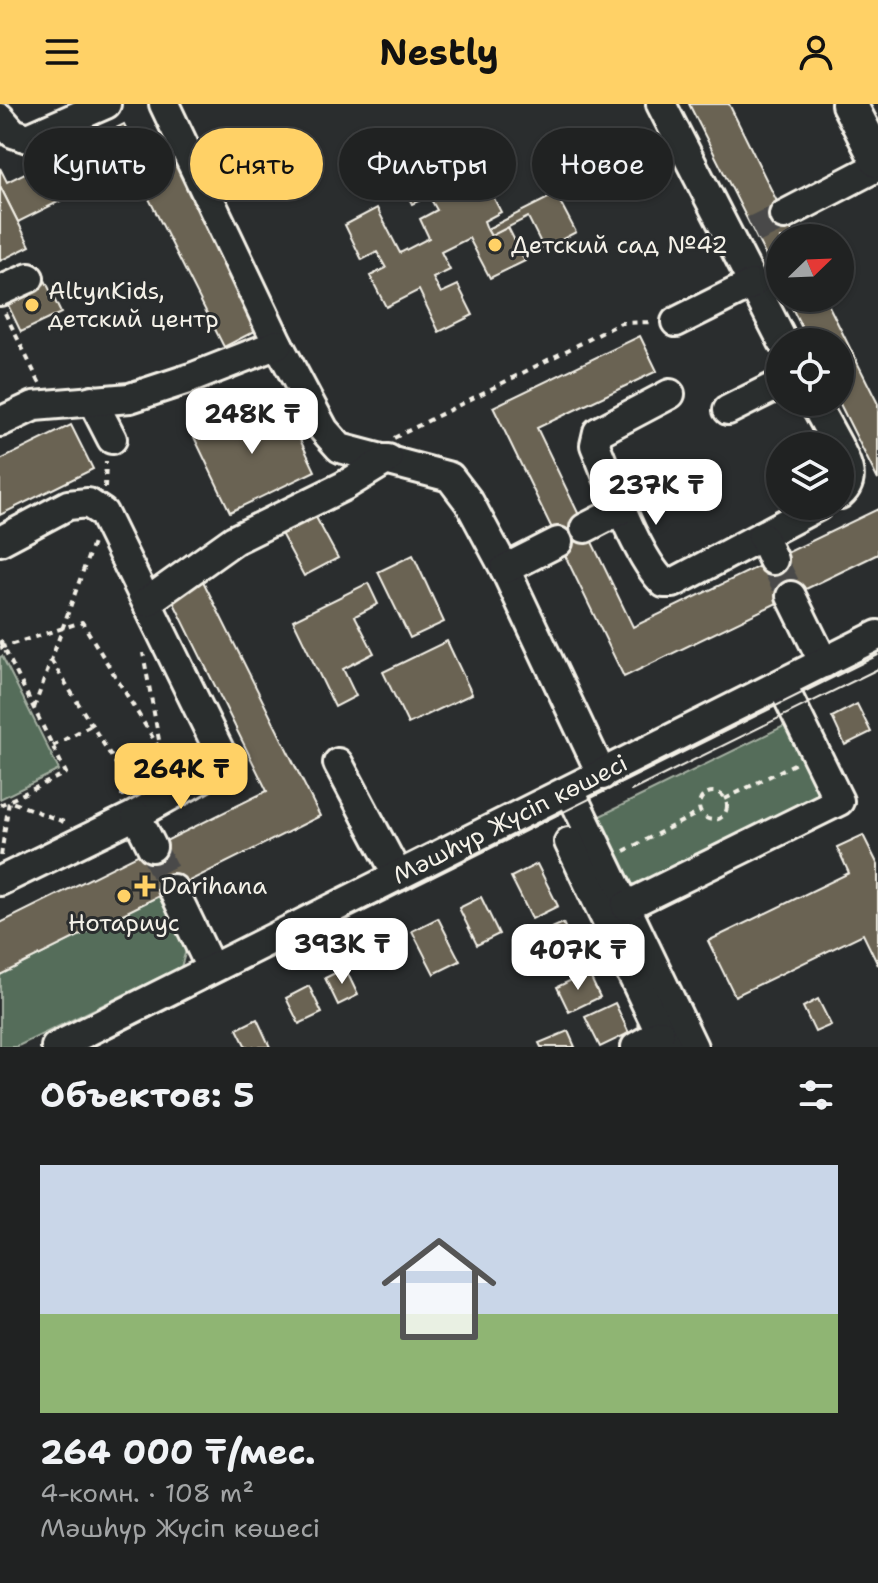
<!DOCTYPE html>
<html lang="ru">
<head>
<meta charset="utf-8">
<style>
	body { margin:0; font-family:"Shantell Sans",sans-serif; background:#282a2a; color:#f1f3f6; height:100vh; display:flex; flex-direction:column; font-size:30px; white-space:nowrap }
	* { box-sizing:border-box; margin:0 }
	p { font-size:26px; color:#a2a4a5 }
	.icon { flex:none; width:44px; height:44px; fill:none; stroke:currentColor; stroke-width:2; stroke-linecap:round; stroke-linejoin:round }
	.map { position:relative; height:943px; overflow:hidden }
	.sheet { display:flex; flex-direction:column; background:#202222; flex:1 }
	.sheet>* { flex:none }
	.banner { position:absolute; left:24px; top:24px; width:830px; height:72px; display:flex; gap:16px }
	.needle { width:52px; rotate:67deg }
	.tools { position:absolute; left:766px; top:120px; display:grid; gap:16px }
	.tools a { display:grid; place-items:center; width:88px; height:88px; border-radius:50%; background:#202222; box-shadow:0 2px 6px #0004,0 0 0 2px #3d3f40; font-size:40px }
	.price { position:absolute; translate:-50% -68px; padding:0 18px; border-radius:16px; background:#fff; color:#222; font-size:26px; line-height:52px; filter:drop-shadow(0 2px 4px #0008) }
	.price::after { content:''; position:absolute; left:50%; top:48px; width:24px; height:18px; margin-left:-12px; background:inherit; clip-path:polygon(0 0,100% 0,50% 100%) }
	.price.selected { background:#ffd166; color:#111 }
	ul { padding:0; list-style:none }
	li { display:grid; align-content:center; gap:16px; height:424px; padding:0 40px }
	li+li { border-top:2px solid #3d3f40 }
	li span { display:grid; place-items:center; height:248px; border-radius:0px; color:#555 }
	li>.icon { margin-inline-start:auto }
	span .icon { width:144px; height:144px; fill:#fffc; stroke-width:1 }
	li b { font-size:34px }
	h2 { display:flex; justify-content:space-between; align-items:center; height:96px; padding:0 40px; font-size:34px }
	.pill { padding:0 28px; border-radius:36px; background:#202222; box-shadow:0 2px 6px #0004,0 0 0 2px #3d3f40; font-size:28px; line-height:72px }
	.pill.selected { background:#ffd166; color:#111 }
	header { display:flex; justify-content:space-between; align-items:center; height:104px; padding:0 40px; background:#ffd166; color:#111; font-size:36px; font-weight:700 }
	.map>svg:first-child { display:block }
</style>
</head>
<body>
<header><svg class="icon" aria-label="menu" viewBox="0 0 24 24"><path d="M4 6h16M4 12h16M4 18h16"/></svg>Nestly<svg class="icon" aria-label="person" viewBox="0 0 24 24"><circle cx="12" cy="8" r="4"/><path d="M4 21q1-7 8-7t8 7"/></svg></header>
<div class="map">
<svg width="878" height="943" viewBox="0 0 878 943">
	<rect width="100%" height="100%" fill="#2a2d2e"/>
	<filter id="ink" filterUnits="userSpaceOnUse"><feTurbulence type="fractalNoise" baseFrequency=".0125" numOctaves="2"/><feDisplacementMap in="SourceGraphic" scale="16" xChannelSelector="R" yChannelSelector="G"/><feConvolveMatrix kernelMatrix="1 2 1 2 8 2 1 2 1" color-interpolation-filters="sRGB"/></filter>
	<g filter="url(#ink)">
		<g fill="#546d5a" stroke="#a4afa1" stroke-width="2">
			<polygon points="2,552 59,666 0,695 0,553"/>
			<polygon points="792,618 826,689 634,783 600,712"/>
			<polygon points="165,789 189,836 181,863 16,943 0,943 0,871"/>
		</g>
		<g fill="#6a6353" stroke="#f4f1e8" stroke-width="2">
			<polygon points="689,0 729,0 795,134 780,134 780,180"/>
			<polygon points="124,20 142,57 168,44 259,225 224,243 132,61 18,118 0,82 0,64 7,78"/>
			<polygon points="429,46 450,88 482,71 501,108 484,117 487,125 491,132 508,123 525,157 490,174 469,134 441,148 450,166 433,174 441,189 458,181 473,211 439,228 419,186 386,203 370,172 386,164 377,148 362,156 345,121 377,104 400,149 429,134 420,115 437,106 429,92 412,100 394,63"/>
			<polygon points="0,82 30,142 0,157"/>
			<polygon points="556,90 576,128 544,145 528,113 491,132 487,125"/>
			<polygon points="44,174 61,209 21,228 4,193"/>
			<polygon points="787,194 825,194 878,300 878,376 839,298 840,238 809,238"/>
			<polygon points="640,232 657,267 537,324 633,523 878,405 878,450 624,573 493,303"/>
			<polygon points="240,303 249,321 285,304 315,367 230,408 194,333 198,324"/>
			<polygon points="71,321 93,365 0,411 0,356"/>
			<polygon points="311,404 338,454 304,472 277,422"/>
			<polygon points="413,451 444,518 410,534 378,468"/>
			<polygon points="202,475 320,712 0,871 0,819 267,687 170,491"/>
			<polygon points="368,479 378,500 355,512 374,549 343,565 356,592 335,603 293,516"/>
			<polygon points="447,537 472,590 408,620 383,568"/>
			<polygon points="857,600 871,628 845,641 832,613"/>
			<polygon points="863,731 878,761 878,861 863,830 735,892 708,837 849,769 837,743"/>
			<polygon points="537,760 558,802 532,815 511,773"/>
			<polygon points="481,793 499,830 477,841 459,804"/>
			<polygon points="438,814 460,857 434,870 412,827"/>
			<polygon points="563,819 576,848 548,861 534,832"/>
			<polygon points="345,864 358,891 338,901 325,874"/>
			<polygon points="588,868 600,893 569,908 557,883"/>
			<polygon points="309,882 322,909 299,920 286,894"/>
			<polygon points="818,895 831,921 815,928 803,903"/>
			<polygon points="615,899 629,929 600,943 585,913"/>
			<polygon points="257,915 270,943 246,943 237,925"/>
			<polygon points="568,927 575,943 541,943 539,939"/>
		</g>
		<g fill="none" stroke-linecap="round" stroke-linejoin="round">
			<g stroke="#484a4a" stroke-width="28" stroke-dasharray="28 14" stroke-linecap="butt">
				<polyline points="753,126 784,111"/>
				<polyline points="773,456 791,492"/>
				<polyline points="152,743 173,785"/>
			</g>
			<g stroke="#f4f1e8" stroke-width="34">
				<g id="minor">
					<polyline points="164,0 278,240 324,326 340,344 450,373 469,398 505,465 602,671"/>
					<polyline points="661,0 783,238"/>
					<polyline points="0,14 13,29 28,34 106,0"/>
					<polyline points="784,111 878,62"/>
					<polyline points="0,187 29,174"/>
					<polyline points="676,218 752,180"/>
					<path d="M670,290L598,328L595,341C610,377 637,454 664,479H673L818,402"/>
					<polyline points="92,296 112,335"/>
					<polyline points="814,298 838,342"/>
					<polyline points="728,306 780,280"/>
					<polyline points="0,318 34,302 130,294 191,274 278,240"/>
					<path d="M840,346C848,362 855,377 840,390"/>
					<polyline points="585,424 622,405"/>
					<polyline points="762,432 773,456"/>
					<polyline points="0,437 68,401 88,399 103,409 221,650 220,661 211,669 136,711 0,777"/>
					<polyline points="505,465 558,438"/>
					<polyline points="791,492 824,559"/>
					<polyline points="147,498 234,436 344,382 388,355"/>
					<polyline points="338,659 398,772"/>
					<polyline points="570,687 693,943"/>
					<polyline points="136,711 152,743"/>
					<polyline points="569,738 667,943"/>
					<polyline points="173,785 211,864"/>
					<polyline points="626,802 839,697 782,581"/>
					<path id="s1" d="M56,943L878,531"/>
					<polyline points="636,943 660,929"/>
				</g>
			</g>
			<g stroke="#f4f1e8" stroke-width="40">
				<polyline id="major" points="849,0 878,56"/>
			</g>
			<g stroke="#f4f1e8" stroke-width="4" stroke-dasharray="6 6" stroke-linecap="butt">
				<polyline points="5,209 40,280"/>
				<polyline points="394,334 621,219 654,218"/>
				<polyline points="105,384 106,357"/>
				<polyline points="0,536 66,669 0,701"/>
				<polyline points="0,544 82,518 161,647 183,657"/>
				<polyline points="51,556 123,671 161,647 143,549"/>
				<polyline points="34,604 93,439"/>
				<polyline points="53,642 91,621"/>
				<circle cx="713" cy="702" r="14"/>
				<polyline points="122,693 123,671"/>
				<polyline points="725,695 796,659"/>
				<polyline points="624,747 700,708"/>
				<polyline points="1,752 9,697 64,718"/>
			</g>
			<use href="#minor" stroke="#2a2d2e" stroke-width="28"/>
			<use href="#major" stroke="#2a2d2e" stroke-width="34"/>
			<g stroke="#f4f1e8" stroke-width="2">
				<polyline points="631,687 878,565"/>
				<polyline points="92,943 878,551"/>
			</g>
		</g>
	</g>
	<g fill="#ffd166" stroke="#2a2d2e" stroke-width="3">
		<circle cx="495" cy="141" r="8"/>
		<circle cx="32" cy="201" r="8"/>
		<path d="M141 770h8v8h8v8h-8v8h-8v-8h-8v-8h8z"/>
		<circle cx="124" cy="792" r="8"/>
	</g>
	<g text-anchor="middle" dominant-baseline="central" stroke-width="6" stroke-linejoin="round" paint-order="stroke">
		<g font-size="24" fill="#f4f1e8" stroke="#2a2d2e" text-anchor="start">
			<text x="511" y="141">Детский сад №42</text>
			<text x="48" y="187">AltynKids,<tspan x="48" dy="28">детский центр</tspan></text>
			<text x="161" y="782">Darihana</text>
			<text x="124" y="819" text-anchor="middle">Нотариус</text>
		</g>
		<g font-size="24" fill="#f4f1e8" stroke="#2a2d2e">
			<text stroke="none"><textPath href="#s1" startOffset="508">Мәшһүр Жүсіп көшесі</textPath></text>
		</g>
	</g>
</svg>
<div class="tools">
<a><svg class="needle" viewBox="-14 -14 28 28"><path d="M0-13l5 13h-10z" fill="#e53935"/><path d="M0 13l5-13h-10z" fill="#a2a4a5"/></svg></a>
<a><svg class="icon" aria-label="locate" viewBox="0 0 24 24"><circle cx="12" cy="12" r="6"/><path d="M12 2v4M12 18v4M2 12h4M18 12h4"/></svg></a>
<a><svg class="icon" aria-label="layers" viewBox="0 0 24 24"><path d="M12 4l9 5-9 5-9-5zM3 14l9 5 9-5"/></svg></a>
</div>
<b class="price" style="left:252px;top:352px">248K ₸</b>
<b class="price" style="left:656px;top:423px">237K ₸</b>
<b class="price selected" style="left:181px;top:707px">264K ₸</b>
<b class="price" style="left:342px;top:882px">393K ₸</b>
<b class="price" style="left:578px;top:888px">407K ₸</b>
<div class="banner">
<a class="pill">Купить</a>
<a class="pill selected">Снять</a>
<a class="pill">Фильтры</a>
<a class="pill">Новое</a>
</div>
</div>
<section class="sheet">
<h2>Объектов: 5<svg class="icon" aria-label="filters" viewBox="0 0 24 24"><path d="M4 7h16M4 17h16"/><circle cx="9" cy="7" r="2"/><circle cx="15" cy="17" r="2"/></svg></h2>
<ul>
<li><span style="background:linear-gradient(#c9d6e8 60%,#8fb573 0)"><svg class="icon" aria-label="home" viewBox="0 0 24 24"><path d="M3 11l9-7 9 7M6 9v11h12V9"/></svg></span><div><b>264 000 ₸/мес.</b><p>4-комн. · 108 m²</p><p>Мәшһүр Жүсіп көшесі</p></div></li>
</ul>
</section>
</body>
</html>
